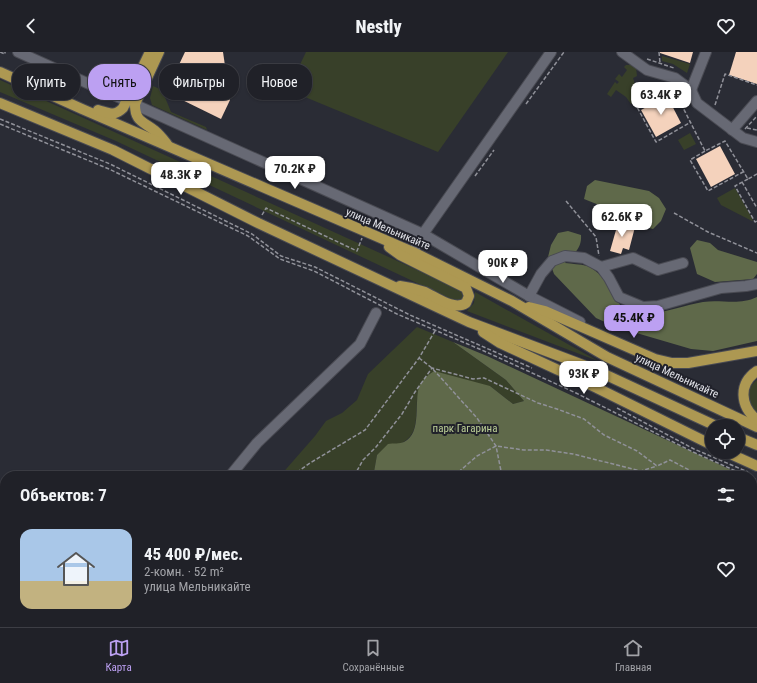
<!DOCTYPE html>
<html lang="ru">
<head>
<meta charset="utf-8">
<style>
	body { margin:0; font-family:"Roboto Condensed",sans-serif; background:#282930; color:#f1f3f6; height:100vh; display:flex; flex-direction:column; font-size:15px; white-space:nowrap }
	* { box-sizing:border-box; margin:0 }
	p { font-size:13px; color:#a2a3a8 }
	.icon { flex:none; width:22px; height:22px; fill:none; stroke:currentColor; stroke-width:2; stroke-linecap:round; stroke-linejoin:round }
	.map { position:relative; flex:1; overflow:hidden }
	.sheet { position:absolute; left:0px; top:419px; width:757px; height:156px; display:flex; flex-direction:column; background:#202128; border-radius:16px 16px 0 0; box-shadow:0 1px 3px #0004,0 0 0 1px #3d3e45 }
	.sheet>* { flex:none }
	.hud { position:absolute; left:12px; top:12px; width:400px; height:36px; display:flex; gap:8px }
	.buttons { position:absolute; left:705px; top:367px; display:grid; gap:8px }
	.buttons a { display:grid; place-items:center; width:40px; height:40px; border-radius:50%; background:#202128; box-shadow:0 1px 3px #0004,0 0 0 1px #3d3e45; font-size:20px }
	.price { position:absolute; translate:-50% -34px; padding:0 9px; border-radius:8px; background:#fff; color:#222; font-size:13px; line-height:26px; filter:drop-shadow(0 1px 2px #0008) }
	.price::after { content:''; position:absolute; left:50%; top:24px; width:12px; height:9px; margin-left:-6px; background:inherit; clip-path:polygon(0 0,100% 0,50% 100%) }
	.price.selected { background:#bca0f2; color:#111 }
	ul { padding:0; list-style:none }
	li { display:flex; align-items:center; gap:12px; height:100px; padding:0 20px }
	li span { display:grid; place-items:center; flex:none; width:112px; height:80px; border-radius:12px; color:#555 }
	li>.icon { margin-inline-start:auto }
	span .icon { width:48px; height:48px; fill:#fffc; stroke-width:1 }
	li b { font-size:17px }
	h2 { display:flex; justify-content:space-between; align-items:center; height:48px; padding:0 20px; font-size:17px }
	.chip { padding:0 14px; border-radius:16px; background:#202128; box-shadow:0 1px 3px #0004,0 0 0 1px #3d3e45; font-size:14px; line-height:36px }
	.chip.selected { background:#bca0f2; color:#111 }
	header { display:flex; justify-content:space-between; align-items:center; height:52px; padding:0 20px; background:#202128; font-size:18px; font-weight:800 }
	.menu { display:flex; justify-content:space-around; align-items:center; height:56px; border-top:1px solid #3d3e45; background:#202128; font-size:11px; color:#a2a3a8 }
	.menu a { display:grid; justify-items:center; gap:2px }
	.menu .selected { color:#bca0f2 }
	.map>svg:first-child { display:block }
</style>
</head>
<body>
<header><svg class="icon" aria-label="back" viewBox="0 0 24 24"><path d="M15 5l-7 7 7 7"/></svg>Nestly<svg class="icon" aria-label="heart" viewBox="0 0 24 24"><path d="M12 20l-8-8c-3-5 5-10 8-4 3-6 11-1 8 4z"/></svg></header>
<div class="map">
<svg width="757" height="575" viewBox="0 0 757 575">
	<rect width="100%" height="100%" fill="#2a2c35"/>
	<g fill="#384029">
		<polygon points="306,0 508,0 438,100 288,38"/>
		<polygon points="662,4 690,12 687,21 673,12 662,9"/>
		<polygon points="626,13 631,13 636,16 637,24 633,26 640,48 631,52 626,45 616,38 611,45 607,42 615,30 617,32 619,30 615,27 619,22 622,25 627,18 624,15"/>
		<polygon points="0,28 459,237 463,243 462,247 455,249 116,89 0,40"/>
		<polygon points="153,34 162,38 171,60 206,75 207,78 152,53 150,46"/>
		<polygon points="690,81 696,92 684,98 678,88"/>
		<polygon points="735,136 753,168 752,169 721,153 717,146"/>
		<polygon points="475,240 598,309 467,259 474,251"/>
		<path d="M417,275L453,290L506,328L524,349L513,352L490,334L417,346C416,388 414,386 377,403L374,420L371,424H280L315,384L326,369L342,361L357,348L368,322Z"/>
		<path d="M757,328V363C750,352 743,338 757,328Z"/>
		<polygon points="130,570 200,570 194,575 126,575"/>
	</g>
	<g fill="#5f694a">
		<polygon points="595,128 649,139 659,146 666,157 661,169 653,177 642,174 636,164 614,159 584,147 587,134"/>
		<path d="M568,179L581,183C582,197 574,201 565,211C572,212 580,212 587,214C597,217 609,233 614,242C617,247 619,254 625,257C643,270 682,253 703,250C722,247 738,254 757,245V289L713,299L691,297L616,275L596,266L554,222L548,205L551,193L558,181Z"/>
		<polygon points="697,188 710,191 718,198 757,210 757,222 753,227 715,230 697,222 690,196"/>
		<path d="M453,290L487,304L744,424H371L374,420L377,403L388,392C393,391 400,392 404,390C423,381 413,348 420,332C423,327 430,322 434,319L490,334L513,352L524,349L506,328Z"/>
		<polygon points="752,428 757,430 757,575 194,575 200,570 752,570"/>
	</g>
	<g fill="#f4d2bc">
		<polygon points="185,0 223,0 230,48 221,67 166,40"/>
		<polygon points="660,0 693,0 690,11 660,1"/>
		<polygon points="736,0 757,0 757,32 729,23"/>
		<polygon points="667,44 681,71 656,85 641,58"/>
		<polygon points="720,94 735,122 711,135 696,107"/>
		<polygon points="618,171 635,175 629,198 623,196 621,202 610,199"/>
	</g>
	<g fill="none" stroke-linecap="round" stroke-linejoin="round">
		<g stroke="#494a52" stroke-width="12">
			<g id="minor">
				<polyline points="18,0 423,182 529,244 580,270"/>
				<polyline points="622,0 647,18 675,26 691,38 697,51 743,86 757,90"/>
				<polyline points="691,38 706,0"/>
				<polyline points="732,78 757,49"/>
				<polyline points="413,200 423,182 551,0"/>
				<polyline points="601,215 633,206 658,218 683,211"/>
				<polyline points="529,244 541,222 552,209 565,204 584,206 601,215 609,226 619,245 643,255 658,254 721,236 746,234 757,232"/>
				<polyline points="230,424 257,391 360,292 376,261"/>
				<polyline points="109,575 113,570"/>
			</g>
		</g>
		<g stroke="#494a52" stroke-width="12">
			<g id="major">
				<path d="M159,0L135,52C135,69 142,69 154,78C159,82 163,87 167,92"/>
				<polyline points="0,20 82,57 413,200 512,249 607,305 757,375"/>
				<polyline points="0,51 113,98 258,171 469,270 591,316 716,374"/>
				<path d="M98,58C109,61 114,65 123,56L150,0"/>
				<path d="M389,195L400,203L466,236L469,244L466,251C454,259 436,245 425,240C417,237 409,235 400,234"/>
				<polyline points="529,255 545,259 655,307 672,311 688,311 757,299"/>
				<polyline points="483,280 500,291 597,336 712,393"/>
				<path d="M757,319C738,332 740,354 757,368"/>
				<polyline points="738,385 757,393"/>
				<polyline points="726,400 757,414"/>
			</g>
		</g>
		<g stroke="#909199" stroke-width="1.5" stroke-dasharray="4 2" stroke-linecap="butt">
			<polyline points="0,0 5,2 5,0"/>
			<polyline points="659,0 660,11"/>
			<polyline points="647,7 674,16"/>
			<polyline points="673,35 637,55 656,90 691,70"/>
			<polyline points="673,36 705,99 725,89 748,127 757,122"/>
			<polyline points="526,52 564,0"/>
			<polyline points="715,53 725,22 757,33"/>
			<polyline points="0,67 110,112 252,182 281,204 315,215 410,263 532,316"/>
			<polyline points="0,72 109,117 248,184 280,207 314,219 397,262 484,299 576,341 693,400 747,424"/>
			<polyline points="747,76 757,78"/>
			<polyline points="745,77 757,64"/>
			<polyline points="705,99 690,108 708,139 743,120"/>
			<polyline points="475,124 494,98"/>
			<polyline points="748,127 735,134 755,170 757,169"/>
			<polyline points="742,130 757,156"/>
			<polyline points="566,149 596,185 599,204"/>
			<polyline points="674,161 708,180 757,201"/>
			<polyline points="262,163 266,156 357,199 362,186"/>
			<polyline points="365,166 370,169 368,172"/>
			<polyline points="419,306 432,316 477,366 496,394 502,424"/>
			<polyline points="617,356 694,397 748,420"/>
			<polyline points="284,424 286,421 294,421 305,424"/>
			<polyline points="292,424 310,411 365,378 419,306 435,279"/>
			<polyline points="354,424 363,408 376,395 402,362 415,340 432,316 473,327 484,326 538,351 557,357 584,367 604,383 637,399 657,414 670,408 697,422 705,424"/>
			<polyline points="454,424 477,404 496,394 524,398 546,398 573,402 641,419 657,414"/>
			<polyline points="752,426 757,428"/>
			<polyline points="752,433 757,435"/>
			<polyline points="752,457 757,458"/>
			<polyline points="284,570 285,575"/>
			<polyline points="602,570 606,575"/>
			<polyline points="160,575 164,570"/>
			<polyline points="181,575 185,570"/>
			<polyline points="231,575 238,570"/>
			<polyline points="249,575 252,570"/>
			<polyline points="719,575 722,570"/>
		</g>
		<use href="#minor" stroke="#676974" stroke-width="10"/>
		<use href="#major" stroke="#ad9852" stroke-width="10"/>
	</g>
	<g text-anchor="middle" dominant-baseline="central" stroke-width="4" stroke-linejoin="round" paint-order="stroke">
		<g font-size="11" fill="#e3e4ea" stroke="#21222b">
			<text transform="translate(388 177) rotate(23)">улица Мельникайте</text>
			<text transform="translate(677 324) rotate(25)">улица Мельникайте</text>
		</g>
		<g font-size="11" fill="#bdd097" stroke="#21222b">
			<text x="465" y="376">парк Гагарина</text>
		</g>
	</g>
</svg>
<div class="buttons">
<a><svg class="icon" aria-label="locate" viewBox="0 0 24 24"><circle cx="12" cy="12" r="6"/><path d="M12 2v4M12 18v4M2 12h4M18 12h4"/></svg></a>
</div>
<b class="price" style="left:661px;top:64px">63.4K ₽</b>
<b class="price" style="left:295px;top:138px">70.2K ₽</b>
<b class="price" style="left:181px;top:144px">48.3K ₽</b>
<b class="price" style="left:622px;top:186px">62.6K ₽</b>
<b class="price" style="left:503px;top:232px">90K ₽</b>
<b class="price selected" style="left:634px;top:287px">45.4K ₽</b>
<b class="price" style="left:584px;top:343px">93K ₽</b>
<div class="hud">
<a class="chip">Купить</a>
<a class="chip selected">Снять</a>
<a class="chip">Фильтры</a>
<a class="chip">Новое</a>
</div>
<section class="sheet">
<h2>Объектов: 7<svg class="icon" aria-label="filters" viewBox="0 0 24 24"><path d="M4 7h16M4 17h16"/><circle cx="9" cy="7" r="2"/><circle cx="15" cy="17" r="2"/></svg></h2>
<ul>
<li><span style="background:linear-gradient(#a9c7e8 65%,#c2b280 0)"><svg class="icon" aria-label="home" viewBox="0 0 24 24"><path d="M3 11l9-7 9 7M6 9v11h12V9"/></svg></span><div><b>45 400 ₽/мес.</b><p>2-комн. · 52 m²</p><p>улица Мельникайте</p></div><svg class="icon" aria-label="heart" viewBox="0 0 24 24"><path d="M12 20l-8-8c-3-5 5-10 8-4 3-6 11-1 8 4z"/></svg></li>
</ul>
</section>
</div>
<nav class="menu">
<a class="selected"><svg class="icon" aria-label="map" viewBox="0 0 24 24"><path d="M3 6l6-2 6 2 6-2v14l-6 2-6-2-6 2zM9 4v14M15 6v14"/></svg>Карта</a>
<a><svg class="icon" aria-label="saved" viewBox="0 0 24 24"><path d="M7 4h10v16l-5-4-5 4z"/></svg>Сохранённые</a>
<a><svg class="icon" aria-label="home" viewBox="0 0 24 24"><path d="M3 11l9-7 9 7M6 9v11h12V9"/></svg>Главная</a>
</nav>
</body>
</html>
